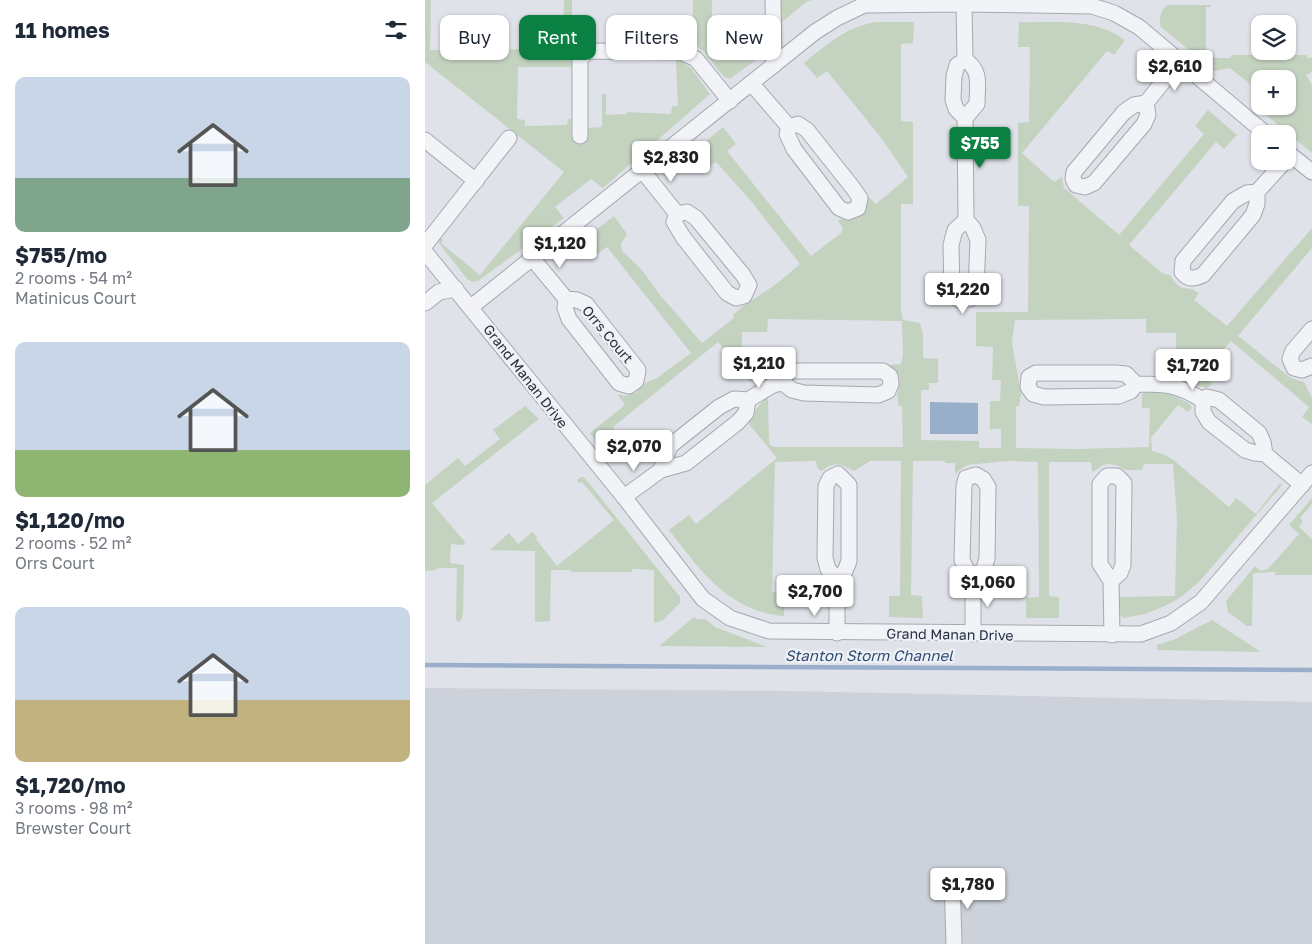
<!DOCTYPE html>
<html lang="en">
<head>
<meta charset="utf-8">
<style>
	body { margin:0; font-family:"Golos Text",sans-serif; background:#f6f6f7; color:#1f2937; height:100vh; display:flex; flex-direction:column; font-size:19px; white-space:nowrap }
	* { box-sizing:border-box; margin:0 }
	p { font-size:16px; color:#747a83 }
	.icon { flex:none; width:28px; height:28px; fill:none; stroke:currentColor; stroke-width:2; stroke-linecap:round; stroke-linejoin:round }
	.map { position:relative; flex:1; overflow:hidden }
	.drawer { display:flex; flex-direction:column; background:#fff; width:425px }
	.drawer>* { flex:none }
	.guide { position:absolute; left:15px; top:15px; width:475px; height:45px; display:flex; gap:10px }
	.buttons { position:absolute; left:826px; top:15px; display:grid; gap:10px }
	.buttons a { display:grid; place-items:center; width:45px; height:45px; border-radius:10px; background:#fff; box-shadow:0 1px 4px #0004; font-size:25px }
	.price { position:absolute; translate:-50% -42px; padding:0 11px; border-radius:5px; background:#fff; color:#222; font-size:16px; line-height:32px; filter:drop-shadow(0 1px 2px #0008) }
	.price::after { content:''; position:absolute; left:50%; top:30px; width:15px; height:11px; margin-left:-8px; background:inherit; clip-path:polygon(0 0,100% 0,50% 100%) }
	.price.current { background:#0b8043; color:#fff }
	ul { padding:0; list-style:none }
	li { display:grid; align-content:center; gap:10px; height:265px; padding:0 15px }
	li span { display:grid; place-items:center; height:155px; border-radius:10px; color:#555 }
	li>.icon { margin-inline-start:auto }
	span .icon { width:90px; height:90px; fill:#fffc; stroke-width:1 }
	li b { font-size:21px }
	h2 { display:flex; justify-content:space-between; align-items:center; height:60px; padding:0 15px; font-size:21px }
	.pill { padding:0 18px; border-radius:10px; background:#fff; box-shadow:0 1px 4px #0004; font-size:18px; line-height:45px }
	.pill.current { background:#0b8043; color:#fff }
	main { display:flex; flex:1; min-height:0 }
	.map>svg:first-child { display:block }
</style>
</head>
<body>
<main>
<section class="drawer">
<h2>11 homes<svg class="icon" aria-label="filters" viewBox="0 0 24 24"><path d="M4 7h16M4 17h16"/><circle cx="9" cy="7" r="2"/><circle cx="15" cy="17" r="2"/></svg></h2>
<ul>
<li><span style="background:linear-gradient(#c9d6e8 65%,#7fa58c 0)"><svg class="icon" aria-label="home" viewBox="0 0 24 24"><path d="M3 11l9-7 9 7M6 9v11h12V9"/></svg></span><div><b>$755/mo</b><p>2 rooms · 54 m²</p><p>Matinicus Court</p></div></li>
<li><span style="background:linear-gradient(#c9d6e8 70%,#8fb573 0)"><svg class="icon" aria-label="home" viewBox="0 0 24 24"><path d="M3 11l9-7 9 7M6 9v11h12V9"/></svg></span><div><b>$1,120/mo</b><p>2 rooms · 52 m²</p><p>Orrs Court</p></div></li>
<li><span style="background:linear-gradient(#c9d6e8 60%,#c2b280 0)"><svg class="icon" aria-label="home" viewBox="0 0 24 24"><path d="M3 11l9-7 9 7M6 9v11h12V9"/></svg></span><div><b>$1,720/mo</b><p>3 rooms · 98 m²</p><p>Brewster Court</p></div></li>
</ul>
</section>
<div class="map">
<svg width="887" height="944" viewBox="0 0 887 944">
	<rect width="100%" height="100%" fill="#dfe2e8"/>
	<polygon fill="#cdd1da" points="0,688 361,691 887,702 887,944 0,944"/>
	<g fill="#c4d3c0">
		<polygon points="0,0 6,0 5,50 119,49 120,50 138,50 139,0 147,0 147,67 93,67 92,119 100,120 100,126 142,125 143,119 146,119 147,139 163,139 163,128 177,127 177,94 181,94 181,115 202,114 202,112 246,114 247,106 253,106 251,61 254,60 266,68 285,94 178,188 166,179 130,207 139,218 53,281 48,282 43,280 13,242 15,238 18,240 16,243 55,275 139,172 0,62"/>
		<polygon points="268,0 287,0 287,51 339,50 339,54 305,79 299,77 279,52 267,42"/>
		<polygon points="356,0 388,0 381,2 356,23"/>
		<path d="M742,5H786V7H781V58H806V55H882V58H887V72L881,75L887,85V153L835,110L838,106H862V79H835V92L805,68L790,71L736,27C733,20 736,10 742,5Z"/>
		<path d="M450,22H489L488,43L476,44V121L488,122V204H476V311L478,320L495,323L498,334V358L513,359V383H504V390H496V440L554,441V448H576V429H565V401H575L576,380H567L568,347L551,346V312H603L604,206H593V123L604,122L605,47H593L594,22C630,23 669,17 700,40L689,55L682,51L597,153L629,182L637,177L639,188L694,235L779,134L770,126L783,110L812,135L799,149L791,142L704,245L737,273L745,275C758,296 760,283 774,293L769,300L802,326L887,228V248L813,336L862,375L866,378L879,382L887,398V424L877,417L884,407L806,341L776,375L787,383L783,388C772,387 757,379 744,376L745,361H751V333H721V319L590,320L587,342L596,394L594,406H591V448L653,449L724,447L725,408H717V394C733,388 751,396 765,404L767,408L763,412L753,405L726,438L727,451L738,454L747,459L804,507L811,498L831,514L855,483L857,485L774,582L756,597L740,606L720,614L698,618L694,613V597L750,596L752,519L748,464H719L717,470H701L691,465L683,464L678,465L668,472L667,471L666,462H624V596L634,597V618H601V598L614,597L613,462L582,461L542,465L530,474V463H520V461H488L486,595L497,596L498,618L464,617V596H475L476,461H445L429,471C414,463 410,461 396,471L392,468L391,461L350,462L347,592L360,593L359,616C303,611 276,571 244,530L264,515L271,524L352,458L324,424C329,412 332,405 343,397L344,444L349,447H478L477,406H474L472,394L474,389V375L465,365L476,364L478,354L477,321L343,319L342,332H317V370L320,372L325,373L327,381L325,382L293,342L188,427L194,435L179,449L165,433L200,405L193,395L194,394L199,396L211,393L220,383L232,378L266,353L182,247L172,254L159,239L189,216L202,234L196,244L197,251L216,269L235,295L277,343L309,318L308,315L318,306L350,285L375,264L326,201L291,162L283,167L269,151L298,127L311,144L302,151L386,256L416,233L418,228L413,221C418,217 420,219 426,218C439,216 439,205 443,196L451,204L483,177L457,139L402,71L392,78L379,63C402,44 420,28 450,22Z"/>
		<polygon points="100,406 114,419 7,503 40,542 39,545 26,544 25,563 39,565 38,614 36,620 33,622 31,619 32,568 12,568 11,570 0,571 0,485 33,458 40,466 75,439 68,430"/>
		<polygon points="156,477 159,477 255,597 255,603 238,620 229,623 229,570 207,569 207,572 146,572 146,570 126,570 125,621 110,622 110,551 65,550 84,533 93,544 107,532 112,537 111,539 132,566 189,520 157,482 154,483 152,480"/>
		<polygon points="887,498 887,504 875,518 878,521 874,527 887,539 887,575 850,575 850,572 828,573 827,626 822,626 803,612 801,601 830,566 836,571 843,569 874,534 864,525"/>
		<polygon points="269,617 273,619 280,619 290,627 342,647 234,646"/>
		<polygon points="787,620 836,652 732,650 732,645 748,640"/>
	</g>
	<polygon fill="#99aec9" points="505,402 553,403 553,434 505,434"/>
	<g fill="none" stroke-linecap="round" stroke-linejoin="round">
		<polyline stroke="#99aec9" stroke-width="4.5" points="0,665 887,670"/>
		<g stroke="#a4a9b2" stroke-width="17">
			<g id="minor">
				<polyline points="348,0 349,65"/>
				<polyline points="537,0 539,4 540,60"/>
				<polyline points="326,83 364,127"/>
				<polyline points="721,103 723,115 719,124 669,183 660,187 651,185 648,179 649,172 699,112 709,105 721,103 754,62"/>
				<path d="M540,118L552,104C552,86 557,70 540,60L532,65L529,76L528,100L531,109L540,118L541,220L548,228L553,240L551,289L545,299L534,300L527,290L526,245L530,230L541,220"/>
				<polygon points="373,124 382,130 428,188 435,198 433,208 423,212 414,208 369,149 362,134 364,127"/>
				<polyline points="155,136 155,60 159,54 164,51 256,52 271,59 305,101"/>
				<polyline points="0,140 51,181"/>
				<polyline points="862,152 887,172"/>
				<polyline points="217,170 252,214"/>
				<path d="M832,192L822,193L808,201L758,261L757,272C763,280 769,279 778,275L828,215L832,204V192L860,161"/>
				<polygon points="262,212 271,218 318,275 324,285 319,296 311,298 302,293 258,237 249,222 252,214"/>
				<polyline points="0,245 84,138"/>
				<polyline points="0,252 199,497 278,599 305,618 344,631 716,634 746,623 776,602 887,473"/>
				<polyline points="107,258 141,299 140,308 144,319 194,383 204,386 211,381 213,370 161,304 152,300 141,299"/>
				<polyline points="0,303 14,292 31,289"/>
				<polyline points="46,307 390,32 412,18 439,5 539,4 667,6 689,13 714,27 841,134"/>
				<polyline points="887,329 868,351 865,359 869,368 877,370 887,366"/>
				<polygon points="362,371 458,371 465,376 466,384 463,391 453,395 379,393 367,390 358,383"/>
				<path d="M711,384L706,391L694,396L619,397L608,394L603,387L604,377L611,373H691L701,374L711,384C741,384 753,384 779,401"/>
				<polyline points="323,400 348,385 358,383"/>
				<polyline points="840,454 838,442 834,433 794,400 782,397 778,403 778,412 784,422 820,450 830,453 840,454 877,485"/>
				<polyline points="199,497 236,470 261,463 313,422 321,413 323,400 309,399 294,407 245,446 236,470"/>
				<polyline points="412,580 420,571 424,561 424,485 413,474 405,478 401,486 400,558 403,569 412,580 412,633"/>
				<polyline points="686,581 695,573 698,565 699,483 692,476 682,476 675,484 675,564 686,581 687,635"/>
				<polyline points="548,582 559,568 562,559 563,487 558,479 551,475 541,478 539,486 537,560 548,582 548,634"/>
				<polyline points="527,877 529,944"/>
			</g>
		</g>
		<use href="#minor" stroke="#f2f3f7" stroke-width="15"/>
	</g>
	<g text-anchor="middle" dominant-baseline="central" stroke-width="4.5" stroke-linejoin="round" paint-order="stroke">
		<g font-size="14" fill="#272f40" stroke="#eef1f6">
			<text transform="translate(183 334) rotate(50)">Orrs Court</text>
			<text transform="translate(101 376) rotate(52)">Grand Manan Drive</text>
			<text transform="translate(525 634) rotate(1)">Grand Manan Drive</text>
		</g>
		<g font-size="15" font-style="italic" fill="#314c75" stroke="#eef1f6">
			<text x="444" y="655">Stanton Storm Channel</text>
		</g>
	</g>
</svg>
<div class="buttons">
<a><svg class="icon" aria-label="layers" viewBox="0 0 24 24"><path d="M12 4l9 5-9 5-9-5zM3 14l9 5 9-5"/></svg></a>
<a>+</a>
<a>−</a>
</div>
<b class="price" style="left:750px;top:92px">$2,610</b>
<b class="price current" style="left:555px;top:169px">$755</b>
<b class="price" style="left:246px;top:183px">$2,830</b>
<b class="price" style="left:135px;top:269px">$1,120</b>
<b class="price" style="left:538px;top:315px">$1,220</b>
<b class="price" style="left:334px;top:389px">$1,210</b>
<b class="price" style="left:768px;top:391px">$1,720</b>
<b class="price" style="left:209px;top:472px">$2,070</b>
<b class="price" style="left:563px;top:608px">$1,060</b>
<b class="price" style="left:390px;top:617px">$2,700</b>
<b class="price" style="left:543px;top:910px">$1,780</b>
<div class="guide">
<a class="pill">Buy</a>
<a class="pill current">Rent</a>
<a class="pill">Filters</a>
<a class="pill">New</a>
</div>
</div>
</main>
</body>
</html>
